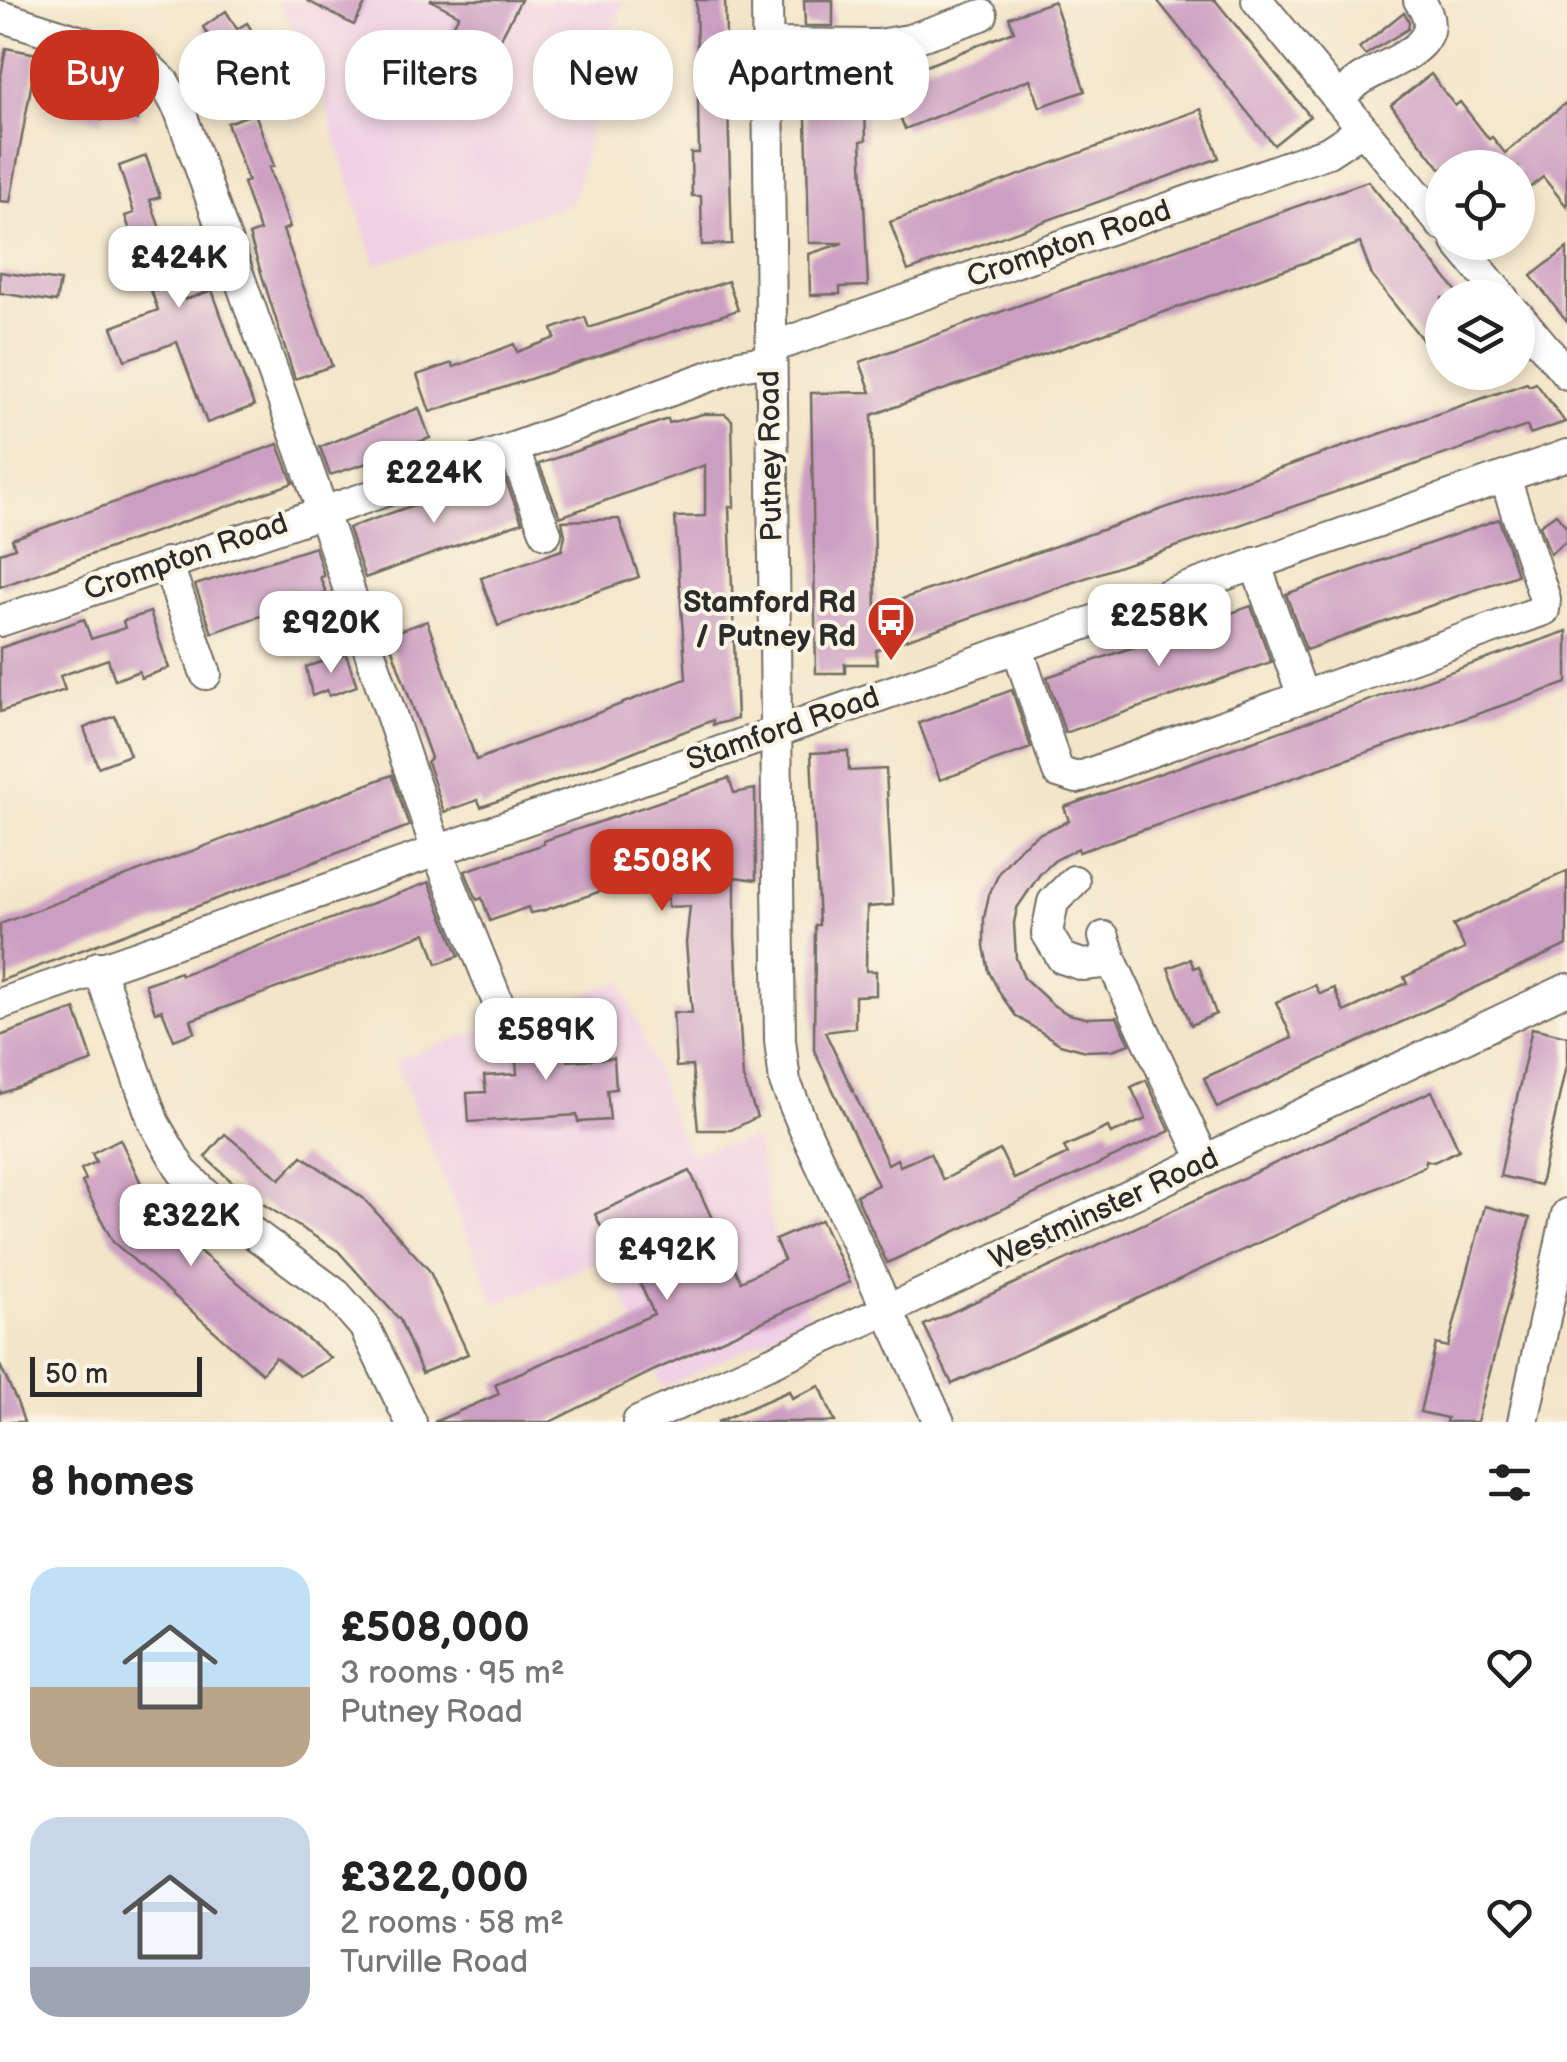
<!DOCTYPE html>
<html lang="en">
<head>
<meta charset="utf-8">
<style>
	body { margin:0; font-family:"Balsamiq Sans",sans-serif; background:#f6f6f6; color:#222; height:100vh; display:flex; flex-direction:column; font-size:38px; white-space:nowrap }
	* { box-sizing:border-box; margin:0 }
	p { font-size:32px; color:#767676 }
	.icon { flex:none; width:55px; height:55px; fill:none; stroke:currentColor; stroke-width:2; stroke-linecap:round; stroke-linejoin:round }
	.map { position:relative; height:1422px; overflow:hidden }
	.sheet { display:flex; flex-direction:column; background:#fff; flex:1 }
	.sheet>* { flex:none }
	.hud { position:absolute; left:30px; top:30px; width:1000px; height:90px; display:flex; gap:20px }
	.tools { position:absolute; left:1425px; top:150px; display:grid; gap:20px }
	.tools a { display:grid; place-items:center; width:110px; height:110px; border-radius:50%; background:#fff; box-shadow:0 5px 15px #0003; font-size:50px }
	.scale { position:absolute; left:30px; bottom:25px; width:172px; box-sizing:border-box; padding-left:10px; border:5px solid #2b2b2b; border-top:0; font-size:28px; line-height:35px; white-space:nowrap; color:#2b2b2b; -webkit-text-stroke:8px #fcf5e5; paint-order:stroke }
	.price { position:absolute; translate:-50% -85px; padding:0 22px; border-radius:20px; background:#fff; color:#222; font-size:32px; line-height:65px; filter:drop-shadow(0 2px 5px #0008) }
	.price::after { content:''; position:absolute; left:50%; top:60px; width:30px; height:22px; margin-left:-15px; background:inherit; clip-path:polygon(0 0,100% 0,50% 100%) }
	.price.active { background:#c8321e; color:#fff }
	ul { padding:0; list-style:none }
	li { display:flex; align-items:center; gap:30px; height:250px; padding:0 30px }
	li span { display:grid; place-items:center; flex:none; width:280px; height:200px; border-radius:30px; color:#555 }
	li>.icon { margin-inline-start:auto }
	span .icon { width:120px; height:120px; fill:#fffc; stroke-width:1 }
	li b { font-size:42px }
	h2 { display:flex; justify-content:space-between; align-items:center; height:120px; padding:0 30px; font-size:42px }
	.tag { padding:0 35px; border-radius:40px; background:#fff; box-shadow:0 5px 15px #0003; font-size:35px; line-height:90px }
	.tag.active { background:#c8321e; color:#fff }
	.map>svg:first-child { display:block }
</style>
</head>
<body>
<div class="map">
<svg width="1567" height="1422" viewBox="0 0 1567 1422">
	<rect width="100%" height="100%" fill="#fcf5e5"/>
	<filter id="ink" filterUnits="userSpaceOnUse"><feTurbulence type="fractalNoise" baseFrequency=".01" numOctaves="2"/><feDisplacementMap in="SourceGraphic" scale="20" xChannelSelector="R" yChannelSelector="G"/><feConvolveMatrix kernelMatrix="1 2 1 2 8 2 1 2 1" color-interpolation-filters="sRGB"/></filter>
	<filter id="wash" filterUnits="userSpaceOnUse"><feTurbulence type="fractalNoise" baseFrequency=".0048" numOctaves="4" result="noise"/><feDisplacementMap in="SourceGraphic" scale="40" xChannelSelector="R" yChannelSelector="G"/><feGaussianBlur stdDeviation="2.25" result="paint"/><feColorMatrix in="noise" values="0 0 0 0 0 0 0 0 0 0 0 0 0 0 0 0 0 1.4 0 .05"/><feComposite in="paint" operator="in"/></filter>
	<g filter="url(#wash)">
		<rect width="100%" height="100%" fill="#f3e5c9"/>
		<g fill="#f0d0e4">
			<polygon points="276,0 623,0 572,203 375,265 313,66"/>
			<polygon points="621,981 687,1153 756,1139 775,1240 810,1317 663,1388 606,1258 495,1304 395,1060"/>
		</g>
		<g id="blocks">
			<g fill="#cc9ec2">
				<polygon points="306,0 367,0 354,25"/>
				<polygon points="430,0 521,0 487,64 445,41 459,15"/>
				<polygon points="696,0 725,0 732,244 702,245 701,196 692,196 691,153 699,153"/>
				<polygon points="804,0 833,0 833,26 805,26"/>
				<polygon points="1157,0 1215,0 1310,116 1274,145"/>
				<polygon points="1054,1 1085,91 1040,107 1030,79 905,129 886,82 1014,31 1009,17"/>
				<polygon points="226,11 237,29 247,23 274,66 267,71 282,95 256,111 203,27"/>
				<polygon points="1404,12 1409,21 1408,29 1365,55 1359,48"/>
				<polygon points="6,48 37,54 10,202 0,201 0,82"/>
				<polygon points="401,49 409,78 365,90 357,61"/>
				<polygon points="75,74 143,88 138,120 103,114 102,120 67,114"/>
				<polygon points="836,74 836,81 864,81 866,140 861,141 868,286 840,287 840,294 810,295 809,254 843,243 809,243 805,75"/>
				<polygon points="1431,74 1455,106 1460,102 1489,139 1492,137 1505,153 1567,102 1567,207 1543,177 1528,189 1518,177 1518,168 1440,168 1391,105"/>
				<polygon points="1201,109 1219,158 908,271 890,222"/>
				<polygon points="255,113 274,166 269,168 290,227 283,230 332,366 295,379 249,235 260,231 243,183 248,181 227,123"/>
				<polygon points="146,156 160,197 150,200 185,300 212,290 254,406 207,423 177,342 125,360 112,327 158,310 125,216 134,213 119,166"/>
				<polygon points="1368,181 1462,298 1442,298 1442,329 1425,343 1372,276 1360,243 872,415 876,608 1527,383 1529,386 1536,383 1565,422 1530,434 1527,426 876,650 877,664 845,664 845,673 816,673 811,393 871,392 860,362"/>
				<polygon points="1567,248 1567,321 1531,276"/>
				<polygon points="0,272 60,281 56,302 0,293"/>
				<polygon points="728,281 738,310 430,412 417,375 452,363 454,367 514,344 517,352 555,338 552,329 585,317 589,328"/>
				<polygon points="419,408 430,438 388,453 389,456 330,475 320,447"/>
				<polygon points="703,414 725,414 732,420 734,507 729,507 737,719 713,725 713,720 607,762 481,807 478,800 444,812 427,762 431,758 387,635 427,621 476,760 686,679 675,517 705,516 705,465 560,517 539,464 668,419 669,423"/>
				<polygon points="278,444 293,483 0,587 0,553 15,548 12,539"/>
				<polygon points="503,474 522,522 365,578 348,528"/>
				<polygon points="1556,514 1567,527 1567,540 1550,554 1540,525"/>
				<polygon points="619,519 639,577 498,626 481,578 562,550 565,535 562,521"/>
				<polygon points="1499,519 1517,575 1306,650 1286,594"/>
				<polygon points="315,547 324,576 320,577 326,593 212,633 195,585"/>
				<polygon points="1251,606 1271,662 1065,733 1047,677"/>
				<polygon points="150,612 169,668 141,678 139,671 115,680 108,659 60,676 65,690 0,712 0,648 84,619 91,639 125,628 123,621"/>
				<polygon points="1567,631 1567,683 1079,852 1078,848 1054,861 1040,874 1017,908 1014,923 1016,958 1024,978 1053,1005 1068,1014 1086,1018 1117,1017 1130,1044 1112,1050 1086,1051 1060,1044 1016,1016 1001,995 989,972 984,946 984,918 989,895 1000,871 1021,847 1038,834 1069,821 1064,807"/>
				<polygon points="346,654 357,686 329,696 327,690 312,696 306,667"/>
				<polygon points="1012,690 1031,748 940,780 919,723"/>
				<polygon points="115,716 130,755 98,767 84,728"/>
				<polygon points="848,751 849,771 886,769 893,905 867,907 866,971 876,971 876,995 855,996 855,1028 825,1032 888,1164 897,1159 900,1166 930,1153 943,1180 1000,1150 1014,1179 1068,1154 1064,1147 1082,1139 1108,1127 1111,1134 1146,1119 1131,1087 1146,1080 1170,1131 887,1263 856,1195 878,1185 814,1050 815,925 819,925 811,753"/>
				<polygon points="392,775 409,826 0,981 0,924"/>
				<polygon points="729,778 734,793 755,789 756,880 735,877 735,936 743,1078 757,1117 731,1130 698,1130 692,1066 676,1067 673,1012 692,1013 686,943 690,906 668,907 667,869 542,911 530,913 528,907 490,921 482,898 477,900 465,871 544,844 543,841"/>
				<polygon points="1567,871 1567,945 1217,1108 1204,1078 1292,1038 1276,1002 1315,985 1320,994 1334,988 1344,1012 1407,983 1404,977 1465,949 1453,925"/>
				<polygon points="429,882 459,956 437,964 426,933 191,1020 195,1032 174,1040 162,1010 155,1012 145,984 180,972 181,975"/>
				<polygon points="1190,959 1194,968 1199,966 1216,1014 1191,1025 1168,968"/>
				<polygon points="75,1009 93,1061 0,1094 0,1036"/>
				<polygon points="566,1026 568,1061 614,1058 616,1089 607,1090 610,1120 578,1122 577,1115 469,1122 467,1093 486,1092 484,1076 517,1074 514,1029"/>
				<polygon points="1532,1028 1567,1036 1567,1061 1540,1185 1500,1176"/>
				<polygon points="1432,1091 1459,1150 1434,1162 1426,1160 1425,1166 952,1384 924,1325"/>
				<polygon points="225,1134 280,1179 302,1156 363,1198 429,1270 468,1354 422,1373 400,1320 338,1251 242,1191 205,1157"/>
				<polygon points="120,1139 157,1217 331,1358 299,1376 275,1357 262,1373 113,1242 82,1182 86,1180 81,1169 96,1162 92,1153"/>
				<polygon points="690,1171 741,1281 784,1260 775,1240 821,1220 850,1282 655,1370 550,1422 434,1422 499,1394 495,1384 515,1375 654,1314 621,1241 610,1246 595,1214"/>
				<polygon points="1485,1206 1530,1218 1477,1422 1446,1422 1447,1418 1420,1412 1436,1344 1448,1347"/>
				<polygon points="0,1365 17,1402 24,1422 0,1422"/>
				<polygon points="820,1386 835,1422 717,1422 789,1391 792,1398"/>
			</g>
		</g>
	</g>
	<g filter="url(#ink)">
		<use href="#blocks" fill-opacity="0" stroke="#716c62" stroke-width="2.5"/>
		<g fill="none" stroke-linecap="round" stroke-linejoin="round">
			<g stroke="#716c62" stroke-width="34">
				<g id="minor">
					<polyline points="767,0 780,1040 785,1082 804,1128 939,1422"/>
					<polyline points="1257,0 1442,225"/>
					<polyline points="0,16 142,61 164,82 180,111 319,501 437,851 503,1015"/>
					<polyline points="768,44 878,45 909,40 982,15"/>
					<path d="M1337,98C1346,91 1354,84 1363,78C1390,61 1453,45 1419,0"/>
					<polyline points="1457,242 1503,298"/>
					<polyline points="1518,315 1567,374"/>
					<polyline points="770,348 1328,152 1363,129"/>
					<polyline points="513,448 546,533"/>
					<polyline points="167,563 206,674"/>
					<polyline points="1255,563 1303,696"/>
					<polyline points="0,621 513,448 740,365 770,360"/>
					<polyline points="1018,649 1058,772 1077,778 1544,610 1545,599 1505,478"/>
					<polyline points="1074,881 1053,902 1047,933 1062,958 1083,965 1112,962"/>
					<polyline points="1104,937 1112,962 1205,1162"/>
					<polyline points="98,967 154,1123 182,1171 223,1211 336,1294 364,1326 411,1422"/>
					<polyline points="0,1004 1567,455"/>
					<polyline points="638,1422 909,1300 1567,989"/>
					<polyline points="1523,1422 1567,1214"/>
				</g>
			</g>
			<use href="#minor" stroke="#fff" stroke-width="30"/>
		</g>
	</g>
	<defs>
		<g id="bus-pin" transform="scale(2.5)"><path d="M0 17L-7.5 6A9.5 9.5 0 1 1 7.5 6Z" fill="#c8321e" stroke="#fcf5e5"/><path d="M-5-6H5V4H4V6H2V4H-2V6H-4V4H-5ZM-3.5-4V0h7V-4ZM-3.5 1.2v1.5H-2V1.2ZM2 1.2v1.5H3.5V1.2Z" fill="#fff"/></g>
	</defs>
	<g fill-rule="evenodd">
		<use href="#bus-pin" x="891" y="620"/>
	</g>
	<g text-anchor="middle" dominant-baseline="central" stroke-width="8" stroke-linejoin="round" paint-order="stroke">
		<g font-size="30" fill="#2b2b2b" stroke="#fcf5e5">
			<text transform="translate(1069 244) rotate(-19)">Crompton Road</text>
			<text transform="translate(771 456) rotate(-91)">Putney Road</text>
			<text transform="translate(186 557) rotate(-19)">Crompton Road</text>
			<text transform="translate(783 729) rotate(-19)">Stamford Road</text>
			<text transform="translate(1104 1209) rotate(-25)">Westminster Road</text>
		</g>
		<g font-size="30" font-weight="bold" fill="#2b2b2b" stroke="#fcf5e5" text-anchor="end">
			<text x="856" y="603">Stamford Rd<tspan x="856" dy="34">/ Putney Rd</tspan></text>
		</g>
	</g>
</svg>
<div class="tools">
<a><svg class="icon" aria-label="locate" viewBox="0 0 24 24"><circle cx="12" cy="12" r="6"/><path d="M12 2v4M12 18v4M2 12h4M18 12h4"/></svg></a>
<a><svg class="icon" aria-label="layers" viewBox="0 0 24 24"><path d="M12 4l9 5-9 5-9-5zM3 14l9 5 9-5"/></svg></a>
</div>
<div class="scale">50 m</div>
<b class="price" style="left:179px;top:311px">£424K</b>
<b class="price" style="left:434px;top:526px">£224K</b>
<b class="price" style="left:1159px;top:669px">£258K</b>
<b class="price" style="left:331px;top:676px">£920K</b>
<b class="price active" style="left:662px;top:914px">£508K</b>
<b class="price" style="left:546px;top:1083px">£589K</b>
<b class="price" style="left:191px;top:1269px">£322K</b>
<b class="price" style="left:667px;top:1303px">£492K</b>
<div class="hud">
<a class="tag active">Buy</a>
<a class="tag">Rent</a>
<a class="tag">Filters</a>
<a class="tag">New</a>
<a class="tag">Apartment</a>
</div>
</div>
<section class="sheet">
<h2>8 homes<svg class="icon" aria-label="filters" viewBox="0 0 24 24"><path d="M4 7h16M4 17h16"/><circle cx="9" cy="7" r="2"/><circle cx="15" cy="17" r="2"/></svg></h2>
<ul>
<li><span style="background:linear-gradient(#bfe0f5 60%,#b9a48a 0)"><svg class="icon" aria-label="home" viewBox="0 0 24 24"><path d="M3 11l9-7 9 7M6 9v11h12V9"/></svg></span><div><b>£508,000</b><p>3 rooms · 95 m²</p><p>Putney Road</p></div><svg class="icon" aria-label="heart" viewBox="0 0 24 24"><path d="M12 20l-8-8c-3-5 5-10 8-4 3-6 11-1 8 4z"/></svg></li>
<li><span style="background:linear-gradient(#c9d6e8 75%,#9aa5b1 0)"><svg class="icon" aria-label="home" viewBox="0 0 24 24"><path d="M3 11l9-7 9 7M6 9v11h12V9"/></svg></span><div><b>£322,000</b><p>2 rooms · 58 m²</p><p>Turville Road</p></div><svg class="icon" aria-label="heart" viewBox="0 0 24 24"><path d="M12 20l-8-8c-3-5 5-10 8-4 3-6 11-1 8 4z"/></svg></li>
</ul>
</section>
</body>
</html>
